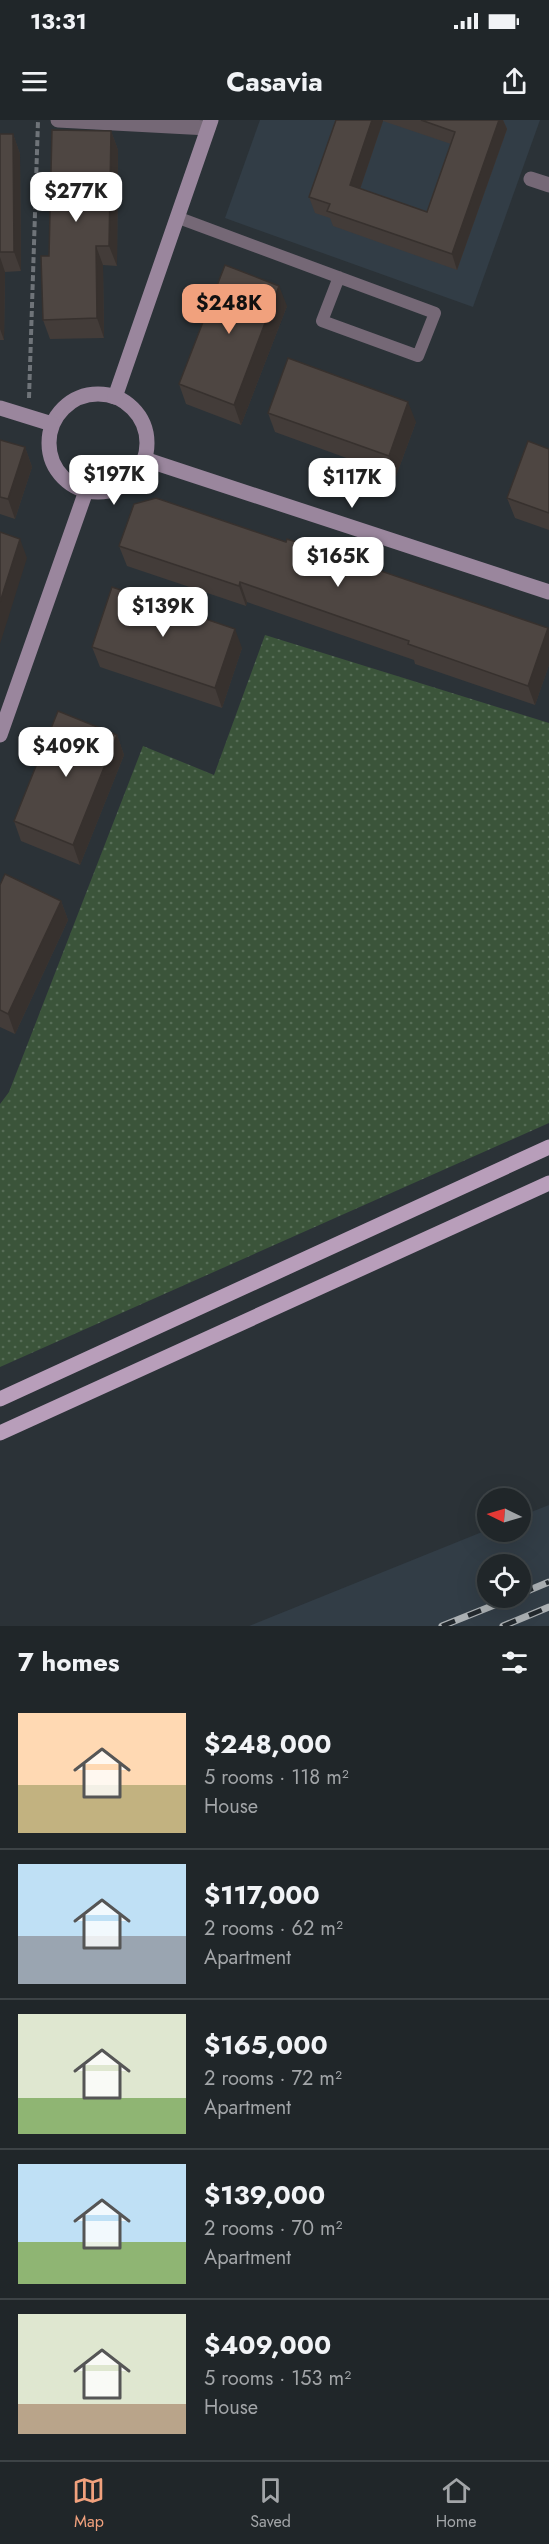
<!DOCTYPE html>
<html lang="en">
<head>
<meta charset="utf-8">
<style>
	body { margin:0; font-family:Jost,sans-serif; background:#282e31; color:#f1f3f6; height:100vh; display:flex; flex-direction:column; font-size:22px; white-space:nowrap }
	* { box-sizing:border-box; margin:0 }
	p { font-size:20px; color:#a2a5a8 }
	.icon { flex:none; width:33px; height:33px; fill:none; stroke:currentColor; stroke-width:2; stroke-linecap:round; stroke-linejoin:round }
	.map { position:relative; height:1506px; overflow:hidden }
	.details { display:flex; flex-direction:column; background:#202629; flex:1 }
	.details>* { flex:none }
	.needle { width:39px; rotate:275deg }
	.tools { position:absolute; left:477px; top:1368px; display:grid; gap:12px }
	.tools a { display:grid; place-items:center; width:54px; height:54px; border-radius:50%; background:#202629; box-shadow:0 6px 24px #0002,0 0 0 2px #3d4346; font-size:30px }
	.price { position:absolute; translate:-50% -51px; padding:0 14px; border-radius:12px; background:#fff; color:#222; font-size:20px; line-height:39px; filter:drop-shadow(0 2px 3px #0008) }
	.price::after { content:''; position:absolute; left:50%; top:36px; width:18px; height:14px; margin-left:-9px; background:inherit; clip-path:polygon(0 0,100% 0,50% 100%) }
	.price.selected { background:#f1a17d; color:#111 }
	ul { padding:0; list-style:none }
	li { display:flex; align-items:center; gap:18px; height:150px; padding:0 18px }
	li+li { border-top:2px solid #3d4346 }
	li span { display:grid; place-items:center; flex:none; width:168px; height:120px; border-radius:0px; color:#555 }
	li>.icon { margin-inline-start:auto }
	span .icon { width:72px; height:72px; fill:#fffc; stroke-width:1 }
	li b { font-size:26px }
	h2 { display:flex; justify-content:space-between; align-items:center; height:72px; padding:0 18px; font-size:26px }
	.status { display:flex; justify-content:space-between; align-items:center; height:42px; padding:0 30px; background:#202629; direction:ltr }
	.status svg { height:16px; fill:currentColor }
	header { display:flex; justify-content:space-between; align-items:center; height:78px; padding:0 18px; background:#202629; font-size:27px; font-weight:700 }
	.tab-bar { display:flex; justify-content:space-around; align-items:center; height:84px; border-top:2px solid #3d4346; background:#202629; font-size:16px; color:#a2a5a8 }
	.tab-bar a { display:grid; justify-items:center; gap:3px }
	.tab-bar .selected { color:#f1a17d }
	.map>svg:first-child { display:block }
</style>
</head>
<body>
<div class="status"><b>13:31</b><svg viewBox="0 0 49 12"><path d="M0 12V9h3v3zM5 12V6h3v6zM10 12V3h3v9zM15 12V0h3v12zM26 1h20v11H26zM47 4h2v5h-2z"/></svg></div>
<header><svg class="icon" aria-label="menu" viewBox="0 0 24 24"><path d="M4 6h16M4 12h16M4 18h16"/></svg>Casavia<svg class="icon" aria-label="share" viewBox="0 0 24 24"><path d="M12 15V3M7 8l5-5 5 5M5 13v7h14v-7"/></svg></header>
<div class="map">
<svg width="549" height="1506" viewBox="0 0 549 1506">
	<defs>
		<pattern id="park-dots" width="8" height="8" patternUnits="userSpaceOnUse" patternTransform="scale(1.5)"><rect width="8" height="8" fill="#3b543a"/><path d="M2 2h.1M6 6h.1" fill="none" stroke="#576d57" stroke-width="1.8" stroke-linecap="round"/></pattern>
	</defs>
	<rect width="100%" height="100%" fill="#2b3237"/>
	<g fill="#323d46" fill-rule="evenodd">
		<polygon points="260,0 540,0 473,187 225,98"/>
		<path d="M549,1385V1506H249L487,1410L488,1412H520L521,1396ZM488,1444H520V1478H488Z"/>
	</g>
	<polygon fill="url(#park-dots)" points="265,515 549,603 549,1003 0,1247 0,984 9,972 143,626 214,655"/>
	<g fill="none" stroke-linecap="round" stroke-linejoin="round">
		<polyline stroke="#6f7479" stroke-width="4" stroke-dasharray="6 3" stroke-linecap="butt" points="29,278 38,1"/>
		<polyline stroke="#756876" stroke-width="12" points="179,98 435,193 418,236 322,201 339,157"/>
		<g stroke="#756876" stroke-width="15">
			<polyline points="58,0 208,8"/>
			<polyline points="531,59 549,65"/>
		</g>
		<g stroke="#9a869d" stroke-width="15">
			<circle cx="98" cy="323" r="49"/>
			<polyline points="115,277 211,0"/>
			<polyline points="0,288 52,304"/>
			<polyline points="144,339 549,472"/>
			<polyline points="0,615 86,371"/>
		</g>
		<g stroke="#b89eba" stroke-width="15">
			<polyline points="0,1279 549,1027"/>
			<polyline points="0,1313 549,1063"/>
		</g>
		<g stroke="#abb0b3" stroke-width="7">
			<g id="rail">
				<polyline points="520,1474 549,1462"/>
				<polyline points="442,1506 512,1478"/>
				<polyline points="503,1506 549,1487"/>
			</g>
		</g>
		<use href="#rail" stroke="#22282d" stroke-width="4.5" stroke-dasharray="14" stroke-linecap="butt"/>
	</g>
	<g fill="#433c39" fill-rule="evenodd">
		<path d="M336,0H503L507,9L457,150L333,106L330,98L315,93L309,77ZM383,1L451,24L427,92L360,69Z"/>
		<polygon points="111,11 118,30 117,146 103,145 104,218 50,219 43,200 49,136"/>
		<polygon points="0,14 13,14 20,34 21,151 5,152 4,220 0,220"/>
		<polygon points="287,186 241,305 186,284 179,264"/>
		<polygon points="268,293 416,302 396,356 275,312"/>
		<polygon points="0,320 25,327 32,347 15,399 0,394"/>
		<polygon points="549,329 549,410 515,398 507,378"/>
		<polygon points="286,422 548,508 549,511 549,545 535,585 415,544 414,540 247,482 246,486 127,446 119,426"/>
		<polygon points="92,527 242,528 222,588 100,547"/>
		<polygon points="117,615 124,635 80,745 21,721 14,701"/>
		<polygon points="0,765 61,781 68,800 15,914 0,907"/>
	</g>
	<g fill="#37312e">
		<polygon points="372,0 383,0 383,1 356,81 350,65"/>
		<polygon points="499,0 503,0 507,9 457,150 452,134"/>
		<polygon points="111,11 118,30 117,146 109,126"/>
		<polygon points="13,14 20,34 21,151 14,132"/>
		<polygon points="96,126 103,145 104,218 97,198"/>
		<polygon points="0,137 5,152 4,220 0,209"/>
		<polygon points="279,166 287,186 241,305 234,285"/>
		<polygon points="408,282 416,302 396,356 389,336"/>
		<polygon points="25,327 32,347 15,399 8,379"/>
		<polygon points="20,419 27,438 0,524 0,482"/>
		<polygon points="240,462 247,482 246,486 239,466"/>
		<polygon points="548,508 549,511 549,545 535,585 528,566"/>
		<polygon points="235,509 242,528 222,588 215,568"/>
		<polygon points="117,615 124,635 80,745 73,725"/>
		<polygon points="61,781 68,800 15,914 8,894"/>
	</g>
	<g fill="#4e4642" stroke="#37312e" stroke-width="1.5">
		<polygon points="336,0 372,0 350,65 427,92 455,12 421,0 499,0 452,134 327,91 330,84 309,77"/>
		<polygon points="52,10 111,11 109,126 96,126 97,198 43,200 41,136 49,136"/>
		<polygon points="0,14 13,14 14,132 0,132"/>
		<polygon points="225,145 279,166 234,285 179,264"/>
		<polygon points="288,238 408,282 389,336 268,293"/>
		<polygon points="0,320 25,327 8,379 0,377"/>
		<polygon points="528,321 549,329 549,393 507,378"/>
		<polygon points="156,378 286,422 287,419 548,508 528,566 408,524 409,521 240,462 239,466 119,426 134,384"/>
		<polygon points="0,412 20,419 0,482"/>
		<polygon points="112,467 235,509 215,568 92,527"/>
		<polygon points="58,591 117,615 73,725 14,701"/>
		<polygon points="5,754 61,781 8,894 0,890 0,765"/>
	</g>
</svg>
<div class="tools">
<a><svg class="needle" viewBox="-14 -14 28 28"><path d="M0-13l5 13h-10z" fill="#e53935"/><path d="M0 13l5-13h-10z" fill="#a2a5a8"/></svg></a>
<a><svg class="icon" aria-label="locate" viewBox="0 0 24 24"><circle cx="12" cy="12" r="6"/><path d="M12 2v4M12 18v4M2 12h4M18 12h4"/></svg></a>
</div>
<b class="price" style="left:76px;top:103px">$277K</b>
<b class="price selected" style="left:229px;top:215px">$248K</b>
<b class="price" style="left:114px;top:386px">$197K</b>
<b class="price" style="left:352px;top:389px">$117K</b>
<b class="price" style="left:338px;top:468px">$165K</b>
<b class="price" style="left:163px;top:518px">$139K</b>
<b class="price" style="left:66px;top:658px">$409K</b>
</div>
<section class="details">
<h2>7 homes<svg class="icon" aria-label="filters" viewBox="0 0 24 24"><path d="M4 7h16M4 17h16"/><circle cx="9" cy="7" r="2"/><circle cx="15" cy="17" r="2"/></svg></h2>
<ul>
<li><span style="background:linear-gradient(#ffd9b3 60%,#c2b280 0)"><svg class="icon" aria-label="home" viewBox="0 0 24 24"><path d="M3 11l9-7 9 7M6 9v11h12V9"/></svg></span><div><b>$248,000</b><p>5 rooms · 118 m²</p><p>House</p></div></li>
<li><span style="background:linear-gradient(#bfe0f5 60%,#9aa5b1 0)"><svg class="icon" aria-label="home" viewBox="0 0 24 24"><path d="M3 11l9-7 9 7M6 9v11h12V9"/></svg></span><div><b>$117,000</b><p>2 rooms · 62 m²</p><p>Apartment</p></div></li>
<li><span style="background:linear-gradient(#dfe7d0 70%,#8fb573 0)"><svg class="icon" aria-label="home" viewBox="0 0 24 24"><path d="M3 11l9-7 9 7M6 9v11h12V9"/></svg></span><div><b>$165,000</b><p>2 rooms · 72 m²</p><p>Apartment</p></div></li>
<li><span style="background:linear-gradient(#bfe0f5 65%,#8fb573 0)"><svg class="icon" aria-label="home" viewBox="0 0 24 24"><path d="M3 11l9-7 9 7M6 9v11h12V9"/></svg></span><div><b>$139,000</b><p>2 rooms · 70 m²</p><p>Apartment</p></div></li>
<li><span style="background:linear-gradient(#dfe7d0 75%,#b9a48a 0)"><svg class="icon" aria-label="home" viewBox="0 0 24 24"><path d="M3 11l9-7 9 7M6 9v11h12V9"/></svg></span><div><b>$409,000</b><p>5 rooms · 153 m²</p><p>House</p></div></li>
</ul>
</section>
<nav class="tab-bar">
<a class="selected"><svg class="icon" aria-label="map" viewBox="0 0 24 24"><path d="M3 6l6-2 6 2 6-2v14l-6 2-6-2-6 2zM9 4v14M15 6v14"/></svg>Map</a>
<a><svg class="icon" aria-label="saved" viewBox="0 0 24 24"><path d="M7 4h10v16l-5-4-5 4z"/></svg>Saved</a>
<a><svg class="icon" aria-label="home" viewBox="0 0 24 24"><path d="M3 11l9-7 9 7M6 9v11h12V9"/></svg>Home</a>
</nav>
</body>
</html>
